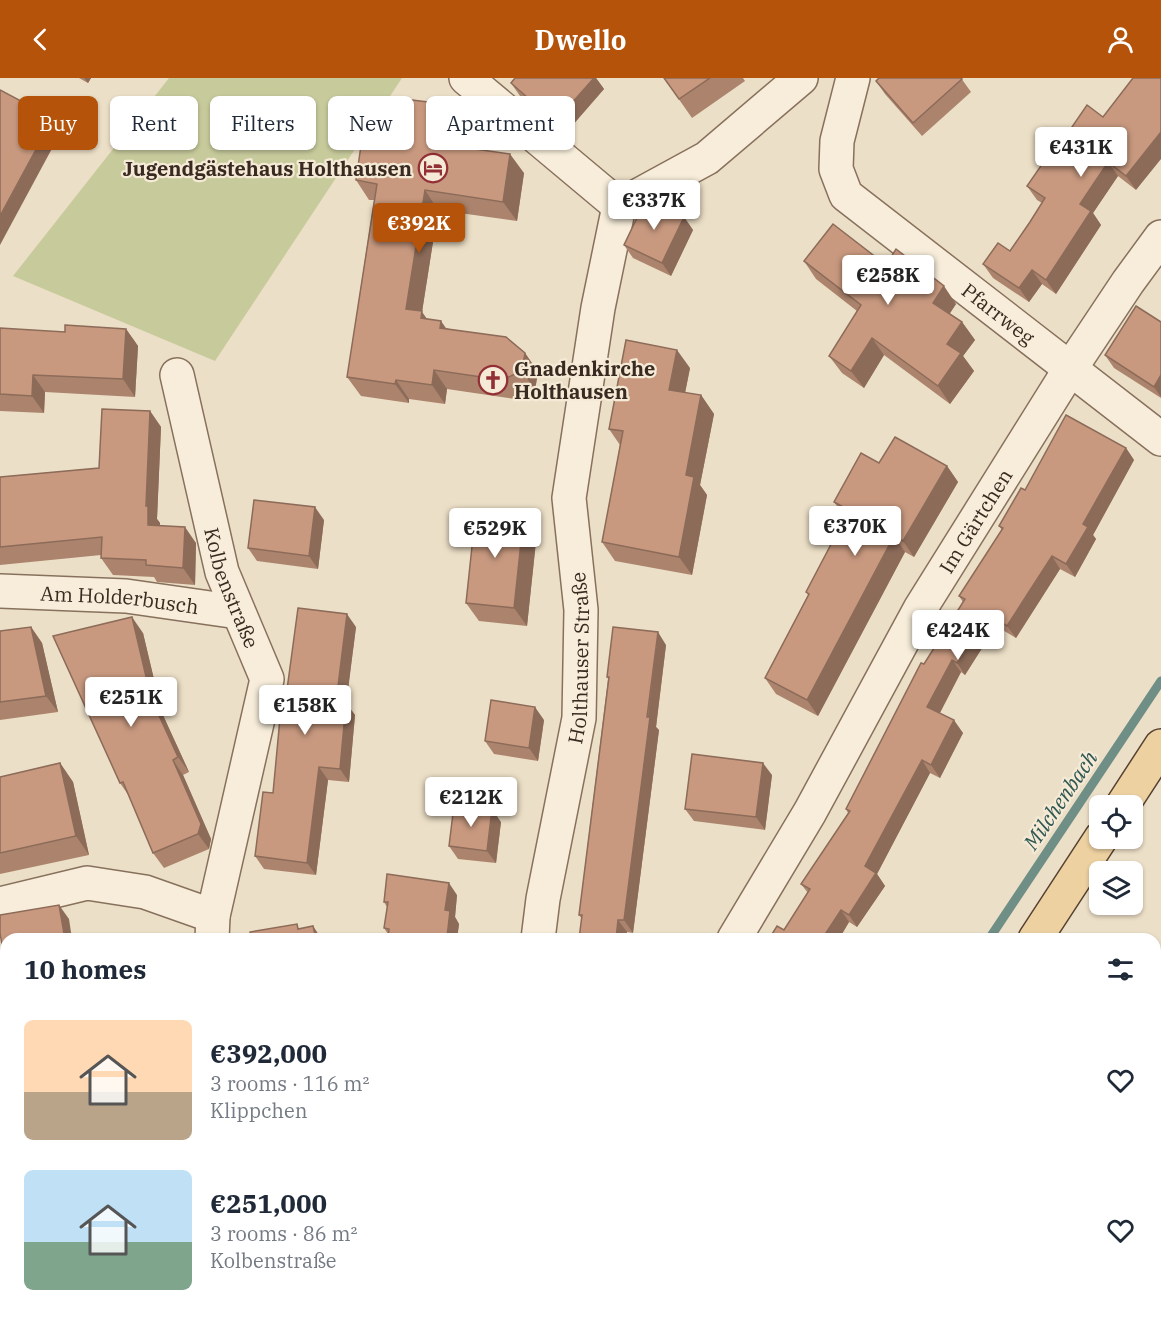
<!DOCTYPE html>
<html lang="en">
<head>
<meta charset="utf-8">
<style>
	body { margin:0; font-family:"IBM Plex Serif",serif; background:#f2f2f3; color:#1f2937; height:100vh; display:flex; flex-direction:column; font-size:22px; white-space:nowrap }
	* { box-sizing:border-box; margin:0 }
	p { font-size:20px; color:#747a83 }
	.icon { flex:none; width:33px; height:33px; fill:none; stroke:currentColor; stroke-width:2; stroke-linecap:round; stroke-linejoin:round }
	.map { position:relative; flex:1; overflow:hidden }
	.panel { position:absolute; left:0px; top:855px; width:1161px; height:384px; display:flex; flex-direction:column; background:#fff; border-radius:18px 18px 0 0; box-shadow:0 2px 4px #0004 }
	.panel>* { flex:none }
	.guide { position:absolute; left:18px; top:18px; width:600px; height:54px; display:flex; gap:12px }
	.buttons { position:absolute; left:1089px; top:717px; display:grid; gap:12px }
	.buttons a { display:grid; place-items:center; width:54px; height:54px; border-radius:9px; background:#fff; box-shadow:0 2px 4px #0004; font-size:30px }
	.price { position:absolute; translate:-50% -51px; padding:0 14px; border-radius:6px; background:#fff; color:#222; font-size:20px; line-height:39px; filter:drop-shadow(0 2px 3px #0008) }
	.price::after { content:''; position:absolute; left:50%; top:36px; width:18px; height:14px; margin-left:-9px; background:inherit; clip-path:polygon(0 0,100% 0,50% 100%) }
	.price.current { background:#b45309; color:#fff }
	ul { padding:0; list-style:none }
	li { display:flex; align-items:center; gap:18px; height:150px; padding:0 24px }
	li span { display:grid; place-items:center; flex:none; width:168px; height:120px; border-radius:9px; color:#555 }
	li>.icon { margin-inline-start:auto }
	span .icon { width:72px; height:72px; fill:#fffc; stroke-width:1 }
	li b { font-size:26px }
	h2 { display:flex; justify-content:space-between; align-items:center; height:72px; padding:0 24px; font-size:26px }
	.tag { padding:0 21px; border-radius:9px; background:#fff; box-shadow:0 2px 4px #0004; font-size:21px; line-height:54px }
	.tag.current { background:#b45309; color:#fff }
	header { display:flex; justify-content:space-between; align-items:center; height:78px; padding:0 24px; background:#b45309; color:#fff; font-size:27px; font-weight:700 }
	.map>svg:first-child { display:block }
</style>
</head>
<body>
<header><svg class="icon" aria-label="back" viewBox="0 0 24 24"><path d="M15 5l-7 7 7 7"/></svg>Dwello<svg class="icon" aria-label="person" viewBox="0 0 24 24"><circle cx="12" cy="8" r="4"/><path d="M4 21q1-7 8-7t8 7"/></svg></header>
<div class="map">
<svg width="1161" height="1239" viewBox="0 0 1161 1239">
	<rect width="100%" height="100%" fill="#ecdfc7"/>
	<polygon fill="#c7ca9b" points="169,0 402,0 215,283 13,198"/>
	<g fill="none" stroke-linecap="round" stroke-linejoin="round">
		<g stroke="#6f8e85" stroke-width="9">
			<polyline points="989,861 1161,603"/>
			<polyline points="733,1239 737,1233"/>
		</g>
		<g stroke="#87715d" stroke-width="36">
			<g id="minor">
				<polyline points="466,0 619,128"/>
				<path id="s1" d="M853,0L837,63L836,91L846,117L1161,361"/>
				<path id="s2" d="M177,297L222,494L267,601L213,838L212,861"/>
				<path id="s3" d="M0,513L126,518L238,534"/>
				<polyline points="0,826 87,805 145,814 213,838"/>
				<path id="s4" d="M538,861L543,821L579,640L581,532L569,420L598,230L619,128L707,80L801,0"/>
				<path id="s5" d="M734,861L810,734L920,531L1070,291L1128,204L1161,159"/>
				<polyline points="249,1233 250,1239"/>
				<polyline points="515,1233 521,1239"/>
				<polyline points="461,1239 465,1233"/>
			</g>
		</g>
		<g stroke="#554031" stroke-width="36">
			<g id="major">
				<polyline points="1122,728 1161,668"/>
				<polyline points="1035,861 1101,760"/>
				<polyline points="781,1239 785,1233"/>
			</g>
		</g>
		<use href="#minor" stroke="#f7edda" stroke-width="33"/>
		<use href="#major" stroke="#edd1a1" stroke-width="33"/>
	</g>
	<g fill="#ac846d">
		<polygon points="79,0 91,0 88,5"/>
		<polygon points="515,0 596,0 604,11 564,57 520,18 511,5"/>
		<polygon points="664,0 743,0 745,3 692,40"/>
		<polygon points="961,0 971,14 922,58 885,16 876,3"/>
		<polygon points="452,27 466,47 463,69 524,95 517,143 438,132 422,234 427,241 446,250 525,275 538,294 535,312 515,321 447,311 445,326 409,321 409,325 361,318 347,299 374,122 369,122 356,102 398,60"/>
		<polygon points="1103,39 1136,112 1118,98 1093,135 1101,147 1056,216 1042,206 1029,224 993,200 983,186 1010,173 1042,125 1037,122 1027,108 1048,84"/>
		<polygon points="684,139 693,152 671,198 633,180 624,167"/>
		<polygon points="804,183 886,187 956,226 949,236 962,244 975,262 963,278 974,293 950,326 884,277 864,310 842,295 829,278 857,233 816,201"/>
		<polygon points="1161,244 1161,320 1114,290 1105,277"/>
		<polygon points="0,250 65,254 126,251 138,268 135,319 45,314 44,335 0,333"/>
		<polygon points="690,290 685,315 701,317 714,336 700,407 707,417 692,497 615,483 602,464 620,367 609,351"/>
		<polygon points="150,333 161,349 157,441 160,445 160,448 196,465 195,507 157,504 154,499 113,497 101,480 101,477 0,487 0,399 99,390"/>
		<polygon points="1126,370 1134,382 1093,457 1096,461 1075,499 1060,491 1016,560 996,548 965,597 961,594 940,635 963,655 940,700 930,695 877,796 885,808 857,849 849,844 839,861 769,861 784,852 808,815 801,806 848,735 846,731 924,586 963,524 959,518 1002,452 999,448 1025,412"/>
		<polygon points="879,385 947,388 958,404 914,479 905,474 818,638 776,616 765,600 808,517 806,514 845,439 834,424"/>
		<polygon points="524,436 537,454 527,548 479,543 466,525"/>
		<polygon points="324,442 318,491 257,483 248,470"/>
		<polygon points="31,549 42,565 58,634 0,642 0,553"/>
		<polygon points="356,549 346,625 355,637 349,704 328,702 316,797 264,791 255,778 273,715 286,619"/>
		<polygon points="143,555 162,635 189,694 183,697 211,761 209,771 164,790 153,775 129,718 120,705"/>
		<polygon points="666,567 656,649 659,652 633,855 627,854 626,861 579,861 582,841 579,837 608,601 607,599"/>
		<polygon points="544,642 538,683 494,676 485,663"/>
		<polygon points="60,685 73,704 89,777 0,796 0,699"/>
		<polygon points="772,697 765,752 694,743 685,731"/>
		<polygon points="501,744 496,785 458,781 449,768"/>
		<polygon points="457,817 455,839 459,846 457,861 388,861 388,856 384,850 387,829 384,824"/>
		<polygon points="0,1040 4,1072 0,1073"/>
		<polygon points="0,1131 6,1139 6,1191 0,1192"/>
	</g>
	<g fill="#8c6b59">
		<polygon points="84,0 91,0 88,5"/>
		<polygon points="594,0 596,0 604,11 564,57 555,44"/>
		<polygon points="452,27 466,47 460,86 447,67"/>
		<polygon points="53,40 62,52 0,167 0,138"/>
		<polygon points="1161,54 1161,81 1136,112 1126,98"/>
		<polygon points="510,76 524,95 517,143 503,124"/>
		<polygon points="1108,84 1118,98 1093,135 1101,147 1056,216 1046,202 1080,126"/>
		<polygon points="425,112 438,132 422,234 435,253 406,231"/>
		<polygon points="684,139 693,152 671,198 662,185"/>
		<polygon points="1032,192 1042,206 1029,224 1019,210"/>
		<polygon points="944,208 956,226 945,243 933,225"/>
		<polygon points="441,243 455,263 440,250"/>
		<polygon points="962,244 975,262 963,278 974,293 950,326 938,308 947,266"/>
		<polygon points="126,251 138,268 135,319 123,301"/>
		<polygon points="872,260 884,277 864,310 851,293"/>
		<polygon points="677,272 690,290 682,330 669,312"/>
		<polygon points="525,275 538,294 535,312 522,293"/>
		<polygon points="434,292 447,311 445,326 432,307"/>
		<polygon points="33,297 45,314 44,335 32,318"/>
		<polygon points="1161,297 1161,319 1154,309"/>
		<polygon points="396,302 409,321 409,325 395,306"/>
		<polygon points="701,317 714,336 700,407 707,417 692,497 679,479 686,397"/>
		<polygon points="150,333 161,349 157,441 160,445 159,464 148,447 146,428"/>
		<polygon points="1126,370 1134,382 1093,457 1096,461 1075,499 1066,486 1083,446"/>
		<polygon points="947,388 958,404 914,479 903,463"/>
		<polygon points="315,429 324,442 318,491 309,478"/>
		<polygon points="524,436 537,454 527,548 514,530"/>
		<polygon points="185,449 196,465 195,507 183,490"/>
		<polygon points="894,458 905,474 818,638 807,622"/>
		<polygon points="1052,478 1060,491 1016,560 1007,548"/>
		<polygon points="347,536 356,549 345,636 336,624"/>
		<polygon points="988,536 996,548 965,597 957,585"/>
		<polygon points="132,539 143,555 162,635 189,694 178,679 151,620"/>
		<polygon points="31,549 42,565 58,634 46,618"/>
		<polygon points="658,554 666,567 656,649 659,652 633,855 624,842"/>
		<polygon points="952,582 961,594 936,642 927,629"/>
		<polygon points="346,625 355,637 349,704 340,691"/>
		<polygon points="535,629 544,642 538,683 529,670"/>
		<polygon points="954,642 963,655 940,700 931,687"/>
		<polygon points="173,682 183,697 211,761 209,771 198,756"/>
		<polygon points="922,682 930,695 877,796 885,808 857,849 849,837 865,788"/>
		<polygon points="60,685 73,704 89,777 76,758"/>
		<polygon points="763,685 772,697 765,752 756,739"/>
		<polygon points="319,689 328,702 316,797 307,785"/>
		<polygon points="492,731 501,744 496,785 487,773"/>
		<polygon points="449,805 457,817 455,839 459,846 457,861 449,861 447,859 445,832"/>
		<polygon points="59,827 69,841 72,861 65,861"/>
		<polygon points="841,832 849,844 839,861 822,861"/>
		<polygon points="618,842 627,854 626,861 616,861"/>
		<polygon points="313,848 321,860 322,861 316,861"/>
		<polygon points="0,1040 4,1072 0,1066"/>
		<polygon points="0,1131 6,1139 6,1163 4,1159"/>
		<polygon points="196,1233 203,1233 204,1239 197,1239"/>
		<polygon points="346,1233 355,1233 356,1239 347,1239"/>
		<polygon points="630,1233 650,1233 645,1239 625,1239"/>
	</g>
	<g fill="#c8997f" stroke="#8c6b59" stroke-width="1.5">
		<polygon points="515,0 594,0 555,44 511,5"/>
		<polygon points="664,0 710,0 679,21"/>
		<polygon points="879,0 961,0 962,1 913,45 876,3"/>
		<polygon points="1133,0 1161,0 1161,54 1126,98 1108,84 1080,126 1091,133 1046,202 1032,192 1019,210 983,186 998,165 1010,173 1030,144 1045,120 1027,108 1045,82 1048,84 1087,27 1103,39"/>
		<polygon points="0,12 53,40 0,138"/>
		<polygon points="404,21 452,27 447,67 510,76 503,124 425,112 406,231 422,233 421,240 441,243 440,250 506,259 525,275 522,293 502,302 434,292 432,307 396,302 395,306 347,299 377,106 356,102 363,54 398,60"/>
		<polygon points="646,121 684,139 662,185 624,167"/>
		<polygon points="833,146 886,187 896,171 944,208 933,225 962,244 947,266 961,275 938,308 872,260 851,293 829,278 861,227 804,183"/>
		<polygon points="1136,228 1161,244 1161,297 1154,309 1105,277"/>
		<polygon points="65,247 126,251 123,301 33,297 32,318 0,316 0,250 65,254"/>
		<polygon points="626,262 677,272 669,312 701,317 686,397 694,399 679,479 602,464 623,353 609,351"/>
		<polygon points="102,331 150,333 146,428 148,428 148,447 185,449 183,490 146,487 146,482 101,480 102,459 0,469 0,399 99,390"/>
		<polygon points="1066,337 1126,370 1083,446 1088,449 1066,486 1052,478 1007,548 988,536 957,585 952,582 927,629 954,642 931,687 922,682 865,788 876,795 849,837 841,832 822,861 769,861 777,848 784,852 810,811 801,806 850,733 846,731 921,585 924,586 965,521 959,518 1003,450 999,448 1021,410 1025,412"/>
		<polygon points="895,359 947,388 903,463 894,458 807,622 765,600 809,516 806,514 849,432 834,424 861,375 879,385"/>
		<polygon points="254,422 315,429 309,478 248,470"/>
		<polygon points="476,431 524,436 514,530 466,525"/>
		<polygon points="298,530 347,536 336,624 346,625 340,691 319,689 307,785 255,778 263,714 273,715 282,619 286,619"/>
		<polygon points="132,539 151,620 178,679 173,682 201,746 198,756 153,775 123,704 120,705 53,558"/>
		<polygon points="31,549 46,618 0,624 0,553"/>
		<polygon points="613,549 658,554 647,639 650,639 624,842 618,842 616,861 579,861 582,837 579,837 609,599 607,599"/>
		<polygon points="491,622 535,629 529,670 485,663"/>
		<polygon points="692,676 763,685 756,739 685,731"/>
		<polygon points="60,685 76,758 0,775 0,699"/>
		<polygon points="454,727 492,731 487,773 449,768"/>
		<polygon points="387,796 449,805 445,832 450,833 447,859 451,859 451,861 388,861 389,851 384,850 388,824 384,824"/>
		<polygon points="59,827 65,861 6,861 6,891 0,855 0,837"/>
		<polygon points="297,846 298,851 313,848 316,861 251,861 250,854"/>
		<polygon points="0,1131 4,1159 6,1159 6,1184 5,1177 0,1178"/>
		<polygon points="146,1233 196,1233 197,1239 147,1239"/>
		<polygon points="288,1233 346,1233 347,1239 289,1239"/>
		<polygon points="560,1233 630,1233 625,1239 555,1239"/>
	</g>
	<defs>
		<g id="hotel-ring" transform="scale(1.5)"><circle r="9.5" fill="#f4ead6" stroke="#923036" stroke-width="1.5"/><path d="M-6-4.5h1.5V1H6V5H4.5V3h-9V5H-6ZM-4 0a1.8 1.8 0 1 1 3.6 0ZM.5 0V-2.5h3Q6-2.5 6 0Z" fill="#923036"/></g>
		<g id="church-ring" transform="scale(1.5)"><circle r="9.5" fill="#f4ead6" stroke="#923036" stroke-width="1.5"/><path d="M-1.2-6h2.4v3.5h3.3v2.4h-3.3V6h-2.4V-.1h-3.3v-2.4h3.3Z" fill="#923036"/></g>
	</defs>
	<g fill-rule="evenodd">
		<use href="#hotel-ring" x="433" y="90"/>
		<use href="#church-ring" x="493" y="302"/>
	</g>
	<g text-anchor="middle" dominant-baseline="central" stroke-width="4.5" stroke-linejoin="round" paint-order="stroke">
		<g font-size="20" font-weight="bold" fill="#382a20" stroke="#f4ead6" text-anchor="end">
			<text x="412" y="90">Jugendgästehaus Holthausen</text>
			<text x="514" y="290" text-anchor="start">Gnadenkirche<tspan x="514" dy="23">Holthausen</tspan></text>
		</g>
		<g font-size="20" fill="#382a20" stroke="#f4ead6">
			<text stroke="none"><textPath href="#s1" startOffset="314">Pfarrweg</textPath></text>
			<text stroke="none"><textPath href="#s5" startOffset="483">Im Gärtchen</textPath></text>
			<text stroke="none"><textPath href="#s2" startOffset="220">Kolbenstraße</textPath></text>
			<text stroke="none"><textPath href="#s3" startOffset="120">Am Holderbusch</textPath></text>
			<text stroke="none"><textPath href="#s4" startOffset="285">Holthauser Straße</textPath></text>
		</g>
		<g font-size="21" font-style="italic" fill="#305752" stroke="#f4ead6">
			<text transform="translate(1060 722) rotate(-56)">Milchenbach</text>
		</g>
	</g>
</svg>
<div class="buttons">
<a><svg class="icon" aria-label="locate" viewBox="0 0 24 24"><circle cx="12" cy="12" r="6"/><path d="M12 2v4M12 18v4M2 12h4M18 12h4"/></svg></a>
<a><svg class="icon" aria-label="layers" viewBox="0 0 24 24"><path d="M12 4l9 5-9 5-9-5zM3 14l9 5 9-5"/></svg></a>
</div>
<b class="price" style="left:1081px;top:100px">€431K</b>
<b class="price" style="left:654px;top:153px">€337K</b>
<b class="price current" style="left:419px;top:176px">€392K</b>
<b class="price" style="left:888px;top:228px">€258K</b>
<b class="price" style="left:855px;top:479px">€370K</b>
<b class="price" style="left:495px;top:481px">€529K</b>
<b class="price" style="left:958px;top:583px">€424K</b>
<b class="price" style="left:131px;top:650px">€251K</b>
<b class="price" style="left:305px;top:658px">€158K</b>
<b class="price" style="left:471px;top:750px">€212K</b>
<div class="guide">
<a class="tag current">Buy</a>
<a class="tag">Rent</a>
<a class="tag">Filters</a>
<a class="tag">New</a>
<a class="tag">Apartment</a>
</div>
<section class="panel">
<h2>10 homes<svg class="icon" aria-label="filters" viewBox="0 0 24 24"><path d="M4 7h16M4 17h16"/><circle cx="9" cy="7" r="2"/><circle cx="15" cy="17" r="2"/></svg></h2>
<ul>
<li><span style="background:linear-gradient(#ffd9b3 60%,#b9a48a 0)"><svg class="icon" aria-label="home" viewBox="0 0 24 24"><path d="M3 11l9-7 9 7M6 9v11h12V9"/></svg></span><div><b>€392,000</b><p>3 rooms · 116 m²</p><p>Klippchen</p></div><svg class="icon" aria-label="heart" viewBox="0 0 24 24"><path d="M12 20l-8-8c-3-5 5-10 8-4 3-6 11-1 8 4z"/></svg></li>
<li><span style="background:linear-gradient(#bfe0f5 60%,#7fa58c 0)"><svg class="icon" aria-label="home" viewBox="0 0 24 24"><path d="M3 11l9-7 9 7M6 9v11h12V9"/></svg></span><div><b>€251,000</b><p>3 rooms · 86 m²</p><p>Kolbenstraße</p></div><svg class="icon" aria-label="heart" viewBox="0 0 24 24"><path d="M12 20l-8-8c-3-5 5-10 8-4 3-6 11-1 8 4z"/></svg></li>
</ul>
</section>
</div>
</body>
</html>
